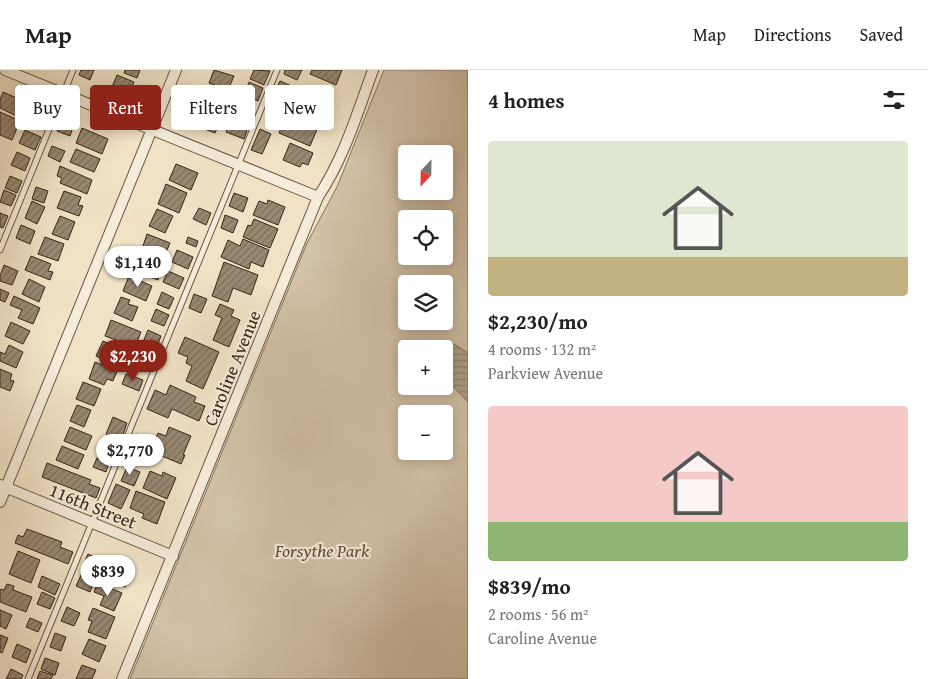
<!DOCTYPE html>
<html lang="en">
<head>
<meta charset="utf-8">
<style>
	body { margin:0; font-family:"Gentium Book Plus",serif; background:#f6f6f6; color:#222; height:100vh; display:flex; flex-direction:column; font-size:19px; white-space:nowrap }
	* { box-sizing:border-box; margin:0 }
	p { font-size:16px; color:#767676 }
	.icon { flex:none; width:28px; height:28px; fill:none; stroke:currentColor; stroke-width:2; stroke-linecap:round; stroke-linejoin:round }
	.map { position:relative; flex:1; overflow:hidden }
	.details { display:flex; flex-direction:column; background:#fff; width:460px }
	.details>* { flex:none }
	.banner { position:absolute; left:15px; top:15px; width:378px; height:45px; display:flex; gap:10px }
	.needle { width:32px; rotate:202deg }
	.tools { position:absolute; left:398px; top:75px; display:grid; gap:10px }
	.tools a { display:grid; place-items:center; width:55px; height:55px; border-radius:5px; background:#fff; box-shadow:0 2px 12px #0003; font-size:25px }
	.price { position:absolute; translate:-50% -42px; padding:0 11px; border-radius:18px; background:#fff; color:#222; font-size:16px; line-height:32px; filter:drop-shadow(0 1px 2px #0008) }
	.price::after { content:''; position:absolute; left:50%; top:30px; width:15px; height:11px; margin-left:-8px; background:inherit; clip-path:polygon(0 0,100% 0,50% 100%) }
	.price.active { background:#8f2418; color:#fff }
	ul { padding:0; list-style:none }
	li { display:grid; align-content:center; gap:10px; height:265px; padding:0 20px }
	li span { display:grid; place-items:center; height:155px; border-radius:5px; color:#555 }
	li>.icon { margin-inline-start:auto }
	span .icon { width:90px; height:90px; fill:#fffc; stroke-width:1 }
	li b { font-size:21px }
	h2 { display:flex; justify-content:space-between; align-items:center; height:60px; padding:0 20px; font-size:21px }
	.pill { padding:0 18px; border-radius:5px; background:#fff; box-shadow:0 2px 12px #0003; font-size:18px; line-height:45px }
	.pill.active { background:#8f2418; color:#fff }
	header { display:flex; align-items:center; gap:30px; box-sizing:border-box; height:70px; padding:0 25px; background:#fff; border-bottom:1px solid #e0e0e0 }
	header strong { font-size:24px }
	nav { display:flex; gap:28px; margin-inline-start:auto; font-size:18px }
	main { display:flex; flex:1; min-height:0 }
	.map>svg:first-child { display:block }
</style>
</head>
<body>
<header>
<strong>Map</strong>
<nav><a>Map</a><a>Directions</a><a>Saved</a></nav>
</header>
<main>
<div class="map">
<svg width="468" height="609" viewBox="0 0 468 609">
	<defs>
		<pattern id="water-rules" width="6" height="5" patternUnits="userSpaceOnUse" patternTransform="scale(1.25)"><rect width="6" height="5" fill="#b2a28a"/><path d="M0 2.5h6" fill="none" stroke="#928470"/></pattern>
		<pattern id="building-hatch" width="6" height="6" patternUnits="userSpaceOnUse" patternTransform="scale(1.25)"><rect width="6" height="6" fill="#988872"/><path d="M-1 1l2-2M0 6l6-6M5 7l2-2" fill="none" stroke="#7d6f5d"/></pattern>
	</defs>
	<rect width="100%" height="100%" fill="#f1e2c6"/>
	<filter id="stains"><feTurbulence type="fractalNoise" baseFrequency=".004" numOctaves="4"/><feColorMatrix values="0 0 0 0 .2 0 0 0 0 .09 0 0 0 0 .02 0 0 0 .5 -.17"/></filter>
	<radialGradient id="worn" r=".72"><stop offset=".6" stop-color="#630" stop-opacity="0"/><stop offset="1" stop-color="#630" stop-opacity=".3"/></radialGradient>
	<path fill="#d2c2a8" stroke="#85745f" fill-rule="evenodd" d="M384,0H468V609H130L307,173L337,117ZM406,84H444V121H406ZM406,149H444V186H406ZM406,214H444V251H406ZM406,279H444V316H406ZM406,344H444V381H406Z"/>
	<polygon fill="url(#water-rules)" stroke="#81705c" points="449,271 468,283 468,332 444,307 444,279 433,279 433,277"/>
	<g fill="url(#building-hatch)" stroke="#382616">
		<polygon points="81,0 94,0 90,10 79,5"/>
		<polygon points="125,0 140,0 137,8 124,3"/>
		<polygon points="214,0 234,6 228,20 209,13"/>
		<polygon points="254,0 270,1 264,15 250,9"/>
		<polygon points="285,0 302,0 297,10 284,4"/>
		<polygon points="312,0 342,0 336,15 310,4"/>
		<polygon points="117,5 134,12 128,26 111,19"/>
		<polygon points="280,11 294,17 288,31 274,25"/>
		<polygon points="249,12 263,18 258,31 244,25"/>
		<polygon points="207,17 232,28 226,42 201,31"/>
		<polygon points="307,18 330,28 323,44 300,35"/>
		<polygon points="3,22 26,32 19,47 0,38 0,30"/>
		<polygon points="274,27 289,33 284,46 269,40"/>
		<polygon points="242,33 254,38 249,53 236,48"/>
		<polygon points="36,36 51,42 45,56 30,49"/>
		<polygon points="198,37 222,46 215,63 199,57 202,50 195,47"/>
		<polygon points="0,42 20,51 12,70 0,65"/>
		<polygon points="62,47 75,51 70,66 57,61"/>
		<polygon points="231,47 249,54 244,69 226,62"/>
		<polygon points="286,47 303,55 305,51 318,57 310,76 279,63"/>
		<polygon points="82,58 108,69 102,84 76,73"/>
		<polygon points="260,59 271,64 262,84 251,80"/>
		<polygon points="25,60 41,67 35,80 19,73"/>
		<polygon points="290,73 313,83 308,95 302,93 300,97 283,90"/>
		<polygon points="52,76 65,81 60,92 48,86"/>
		<polygon points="76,79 100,89 94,102 70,92"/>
		<polygon points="17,82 30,88 25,101 11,95"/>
		<polygon points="176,94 198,103 191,120 169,110"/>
		<polygon points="60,96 92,110 87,124 60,113 62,108 57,106"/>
		<polygon points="10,106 22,111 17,123 5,118"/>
		<polygon points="166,114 187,123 179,143 158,134"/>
		<polygon points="36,117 48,121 44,133 32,129"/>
		<polygon points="4,120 16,125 11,136 0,132"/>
		<polygon points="64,121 81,127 78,135 83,136 79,146 57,138"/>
		<polygon points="234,123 248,128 243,142 229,136"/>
		<polygon points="268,130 285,137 278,155 253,145 259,131 267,134"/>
		<polygon points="32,131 45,137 37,154 25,148"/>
		<polygon points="199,138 211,143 206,155 193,149"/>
		<polygon points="157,139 173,146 165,163 149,156"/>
		<polygon points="0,143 8,146 3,158 0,157"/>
		<polygon points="225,145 238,150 233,163 221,158"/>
		<polygon points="60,146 75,152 68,170 52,164"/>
		<polygon points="254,149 278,159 270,178 243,167 248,155 251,156"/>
		<polygon points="21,155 35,161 30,174 16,168"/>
		<polygon points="147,164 170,173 164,187 142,179"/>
		<polygon points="45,167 64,174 58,191 38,184"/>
		<polygon points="188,167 198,171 196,177 186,173"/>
		<polygon points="243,169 269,180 263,197 251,192 249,199 221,187 228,170 240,176"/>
		<polygon points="177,180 193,187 188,199 172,192"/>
		<polygon points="138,185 163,195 158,210 133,200"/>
		<polygon points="31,186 51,194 48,201 53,202 50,210 25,200"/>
		<polygon points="224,192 258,205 251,225 233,218 228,232 212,226"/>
		<polygon points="4,195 18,201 12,215 0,211 0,206"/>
		<polygon points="168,201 184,208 179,219 163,212"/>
		<polygon points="129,206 152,216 146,231 123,221"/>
		<polygon points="29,209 45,217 39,232 22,224"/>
		<polygon points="0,219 9,223 5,232 0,230"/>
		<polygon points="162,222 174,228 169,239 157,234"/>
		<polygon points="194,224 207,229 201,243 189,238"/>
		<polygon points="14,226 40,238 33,254 18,248 22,240 10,235"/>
		<polygon points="121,227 130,230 128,234 138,237 132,251 114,243"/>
		<polygon points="220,234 234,240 231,246 240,250 229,277 213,270 222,248 215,245"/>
		<polygon points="156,239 169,245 164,256 151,251"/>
		<polygon points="111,250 141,262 135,277 105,266"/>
		<polygon points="11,252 30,261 23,274 5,266"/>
		<polygon points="148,260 161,266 153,287 139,282"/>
		<polygon points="185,267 219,282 203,319 186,311 192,296 186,293 188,287 178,283"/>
		<polygon points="103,271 122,279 115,294 96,286"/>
		<polygon points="9,275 23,282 16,298 0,291 0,282 5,284"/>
		<polygon points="140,284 152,289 149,296 137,291"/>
		<polygon points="95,292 117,301 113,311 107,309 104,315 89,309"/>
		<polygon points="0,299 12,304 10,310 14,311 10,321 0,317"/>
		<polygon points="126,304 143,310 139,321 122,314"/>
		<polygon points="83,312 101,319 94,336 76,329"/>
		<polygon points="170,315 196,327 194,332 205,336 199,351 172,339 168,348 147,339 155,320 166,325"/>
		<polygon points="77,335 91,340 84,357 70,351"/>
		<polygon points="113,347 127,353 121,370 106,364"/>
		<polygon points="70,357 92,366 86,380 64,371"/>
		<polygon points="169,357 191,366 183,385 185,385 181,394 150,381 158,363 166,366"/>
		<polygon points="136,364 154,371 148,386 130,380"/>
		<polygon points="62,376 84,385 78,399 56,390"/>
		<polygon points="102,378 113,383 110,391 98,387"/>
		<polygon points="97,388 109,393 106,402 93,397"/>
		<polygon points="47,393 91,410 89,414 100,418 96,428 42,407"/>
		<polygon points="127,397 140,402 134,416 121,411"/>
		<polygon points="150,401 162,406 163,402 176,408 167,429 143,418"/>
		<polygon points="116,414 130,420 121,439 108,433"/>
		<polygon points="136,421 165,432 157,454 142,448 144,444 130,438"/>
		<polygon points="27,459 62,472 60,477 73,482 68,494 15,473 18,465 23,467"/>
		<polygon points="18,481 40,490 31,513 9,504"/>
		<polygon points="88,484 102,490 95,505 81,499"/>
		<polygon points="108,492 132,501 125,517 102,508"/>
		<polygon points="82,503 95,509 90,522 76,516"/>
		<polygon points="42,506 60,514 55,525 38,517"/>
		<polygon points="98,513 122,523 114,541 100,535 104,526 94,522"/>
		<polygon points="7,514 14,516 13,520 32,527 26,542 0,532 0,521 1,519 4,520"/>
		<polygon points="42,522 55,528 50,539 37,534"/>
		<polygon points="67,537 80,543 74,556 61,551"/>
		<polygon points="93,538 115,547 106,569 88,562 92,551 88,550"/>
		<polygon points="0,540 12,545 6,559 0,556"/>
		<polygon points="30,548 42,553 38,562 26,557"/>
		<polygon points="55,563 66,567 61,581 50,577"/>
		<polygon points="0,565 8,568 2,583 0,582"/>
		<polygon points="89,569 106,576 99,592 82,584"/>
		<polygon points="17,574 31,580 26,593 12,587"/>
		<polygon points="45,588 59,593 55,605 41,599"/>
		<polygon points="82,595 96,600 92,609 76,609"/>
		<polygon points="11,599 23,605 21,609 6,609"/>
		<polygon points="40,601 53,605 51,609 37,609"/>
	</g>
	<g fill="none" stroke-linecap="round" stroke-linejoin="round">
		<g stroke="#665542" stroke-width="7">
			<g id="service">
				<polyline points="0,180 73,0"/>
				<polyline points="28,609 277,0"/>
			</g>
		</g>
		<g stroke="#665542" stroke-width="12">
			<g id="minor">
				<polyline points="5,0 318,127"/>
				<polyline points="0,415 173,486"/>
				<polyline points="0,432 176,0"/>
				<path d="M122,609L318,127C344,88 357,44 373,0"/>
			</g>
		</g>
		<use href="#service" stroke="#f6ecda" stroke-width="5"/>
		<use href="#minor" stroke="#f6ecda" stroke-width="10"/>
	</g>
	<g text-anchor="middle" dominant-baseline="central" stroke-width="4.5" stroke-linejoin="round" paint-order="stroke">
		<g font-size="18" fill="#382616" stroke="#f6ecda">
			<text transform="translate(232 298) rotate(-68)">Caroline Avenue</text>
			<text transform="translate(93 436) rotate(22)">116th Street</text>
		</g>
		<g font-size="18" font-style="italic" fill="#5e4d3a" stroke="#f6ecda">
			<text x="322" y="480">Forsythe Park</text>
		</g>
	</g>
	<rect width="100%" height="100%" filter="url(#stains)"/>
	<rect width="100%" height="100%" fill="url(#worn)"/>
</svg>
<div class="tools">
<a><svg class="needle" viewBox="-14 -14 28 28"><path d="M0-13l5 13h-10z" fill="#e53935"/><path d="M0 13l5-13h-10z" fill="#767676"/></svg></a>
<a><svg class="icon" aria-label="locate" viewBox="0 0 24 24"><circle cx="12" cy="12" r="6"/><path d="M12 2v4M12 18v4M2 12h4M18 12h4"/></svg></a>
<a><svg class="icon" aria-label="layers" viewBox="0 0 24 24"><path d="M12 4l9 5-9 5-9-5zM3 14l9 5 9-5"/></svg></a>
<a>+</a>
<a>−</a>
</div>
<b class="price" style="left:138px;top:218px">$1,140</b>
<b class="price active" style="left:133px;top:312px">$2,230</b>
<b class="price" style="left:130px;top:406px">$2,770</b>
<b class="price" style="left:108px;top:527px">$839</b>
<div class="banner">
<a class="pill">Buy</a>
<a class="pill active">Rent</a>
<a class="pill">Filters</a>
<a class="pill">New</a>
</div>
</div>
<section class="details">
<h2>4 homes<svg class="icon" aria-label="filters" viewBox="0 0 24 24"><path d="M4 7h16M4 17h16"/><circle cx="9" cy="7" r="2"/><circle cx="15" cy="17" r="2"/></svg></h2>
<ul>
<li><span style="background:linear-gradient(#dfe7d0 75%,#c2b280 0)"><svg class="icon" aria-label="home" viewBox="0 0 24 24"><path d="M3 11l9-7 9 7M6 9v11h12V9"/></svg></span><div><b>$2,230/mo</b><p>4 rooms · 132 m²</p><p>Parkview Avenue</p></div></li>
<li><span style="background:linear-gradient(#f6c9c9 75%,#8fb573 0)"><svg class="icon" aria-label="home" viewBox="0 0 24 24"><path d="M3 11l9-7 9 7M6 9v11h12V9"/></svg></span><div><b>$839/mo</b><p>2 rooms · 56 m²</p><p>Caroline Avenue</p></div></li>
</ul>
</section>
</main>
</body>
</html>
